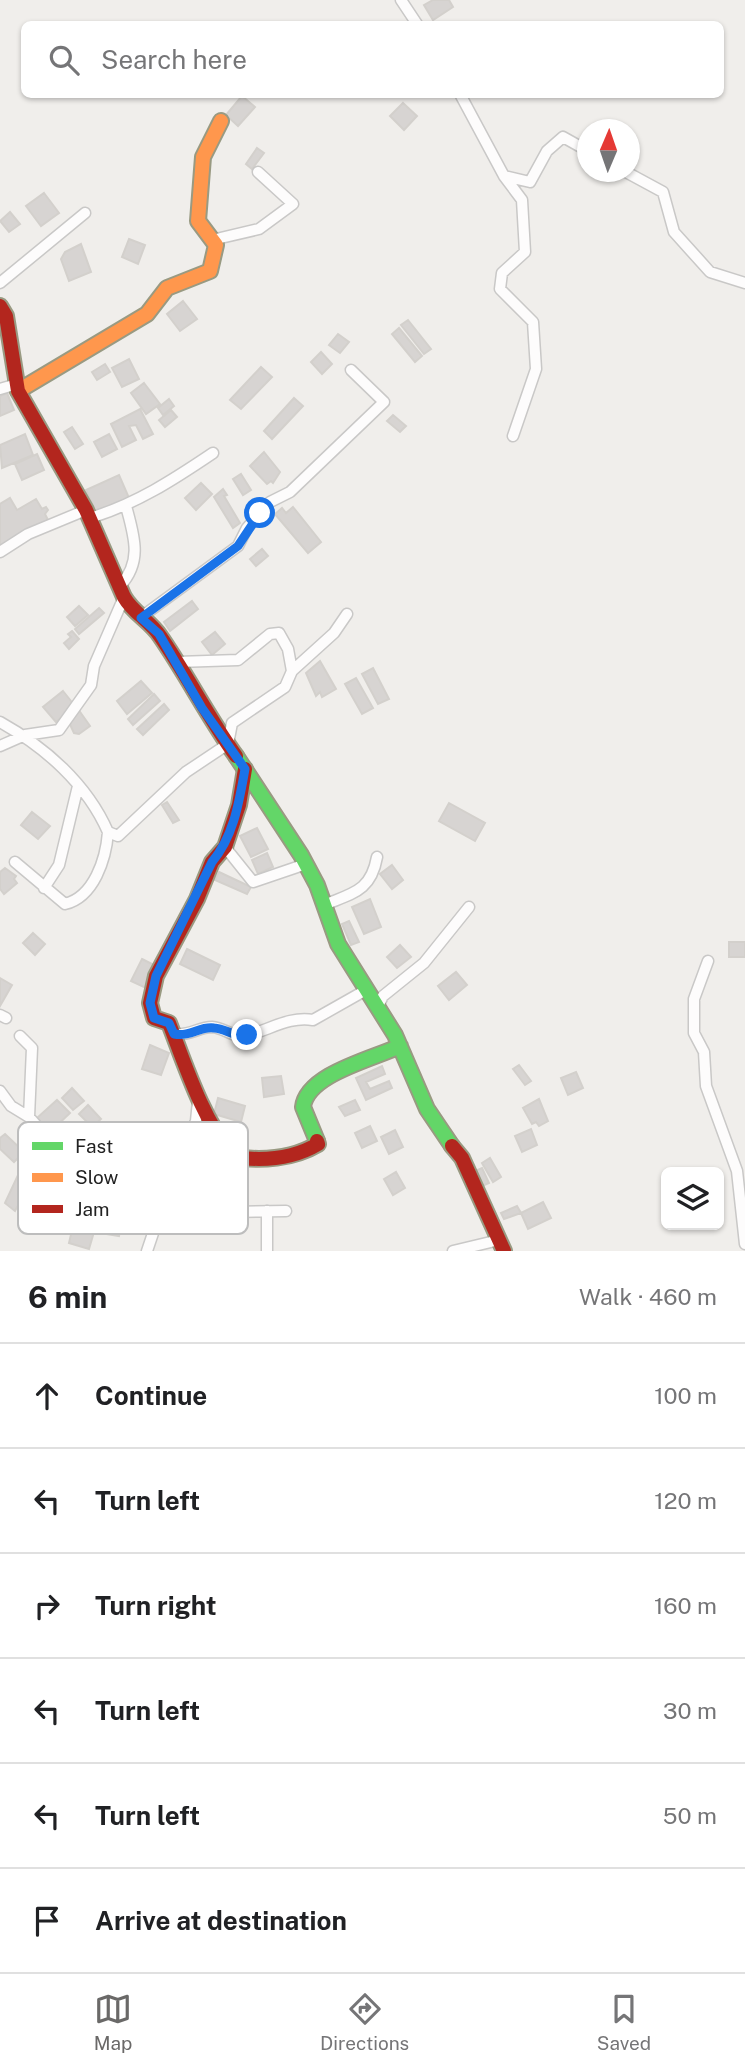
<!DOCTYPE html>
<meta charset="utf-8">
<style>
body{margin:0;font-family:"Public Sans",sans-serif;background:#f2f2f2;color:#202124}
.controls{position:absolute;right:21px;bottom:21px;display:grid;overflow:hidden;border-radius:10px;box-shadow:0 2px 5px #0004}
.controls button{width:63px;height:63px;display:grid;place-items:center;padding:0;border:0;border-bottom:2px solid #e0e0e0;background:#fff;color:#202124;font:35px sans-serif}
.compass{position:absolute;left:577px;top:119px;width:63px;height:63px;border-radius:50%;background:#fff;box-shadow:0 2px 5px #0004;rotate:2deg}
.stop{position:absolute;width:21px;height:21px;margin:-16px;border:5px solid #1a73e8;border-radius:50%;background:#fff}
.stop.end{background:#1a73e8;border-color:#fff;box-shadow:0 2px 7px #0008}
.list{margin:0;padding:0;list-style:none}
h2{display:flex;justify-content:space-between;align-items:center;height:91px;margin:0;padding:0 28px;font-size:30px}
h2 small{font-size:23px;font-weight:400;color:#757577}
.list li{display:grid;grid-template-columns:46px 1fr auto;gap:21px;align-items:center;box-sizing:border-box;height:105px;padding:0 28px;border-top:2px solid #e0e0e0}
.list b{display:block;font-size:26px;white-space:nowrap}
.list em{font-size:23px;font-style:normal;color:#757577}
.icon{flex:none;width:38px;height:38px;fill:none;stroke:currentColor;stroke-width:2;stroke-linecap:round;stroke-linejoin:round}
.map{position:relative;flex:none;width:745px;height:1251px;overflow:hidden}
.search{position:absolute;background:#fff;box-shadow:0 2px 5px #0004;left:21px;right:21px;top:21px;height:77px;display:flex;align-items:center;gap:18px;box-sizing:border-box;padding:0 24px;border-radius:10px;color:#757577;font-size:26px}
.sheet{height:721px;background:#fff}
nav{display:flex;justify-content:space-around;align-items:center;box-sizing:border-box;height:98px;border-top:2px solid #e0e0e0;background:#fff;font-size:19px;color:#757577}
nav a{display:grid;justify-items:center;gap:4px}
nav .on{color:#6a6968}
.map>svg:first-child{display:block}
</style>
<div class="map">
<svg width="745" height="1251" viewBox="0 0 745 1251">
<rect width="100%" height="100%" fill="#f0eeeb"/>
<!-- building -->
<path fill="#d7d4d2" stroke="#d3d0cc" stroke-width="2" d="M 433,0 L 449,0 L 453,7 L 433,20 L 424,5 Z
M 242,96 L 255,107 L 238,126 L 226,115 Z
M 403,103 L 417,116 L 404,130 L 390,116 Z
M 257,148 L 264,153 L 252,169 L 246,164 Z
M 44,193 L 59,213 L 41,226 L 26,206 Z
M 10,212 L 20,224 L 9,232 L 0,221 Z
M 129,239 L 145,245 L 138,264 L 122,257 Z
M 81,244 L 91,272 L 69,281 L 61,259 L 65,252 Z
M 183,301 L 197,319 L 180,331 L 167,314 Z
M 408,320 L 431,349 L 424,354 L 401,325 Z
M 399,328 L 422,356 L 415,362 L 392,334 Z
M 338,334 L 349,342 L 340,353 L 329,345 Z
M 321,352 L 332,364 L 322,374 L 311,362 Z
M 129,359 L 139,379 L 122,387 L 112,368 Z
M 105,364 L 110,372 L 97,380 L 92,372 Z
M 261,367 L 272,377 L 241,409 L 230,400 Z
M 144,383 L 160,404 L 146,414 L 131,393 Z
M 7,393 L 14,410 L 0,416 L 0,396 Z
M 294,398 L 303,406 L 272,439 L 264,431 Z
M 169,399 L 174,406 L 163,415 L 158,408 Z
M 140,409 L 153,434 L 143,439 L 136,425 L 129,426 L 136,440 L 122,447 L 111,424 Z
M 171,410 L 177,417 L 165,427 L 159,420 Z
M 393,415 L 406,426 L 400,432 L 387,421 Z
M 72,427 L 83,444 L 75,449 L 64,432 Z
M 25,434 L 33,455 L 2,468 L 0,445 Z
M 109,434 L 117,449 L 102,457 L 94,442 Z
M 264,452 L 280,472 L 273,483 L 271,481 L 267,484 L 250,466 Z
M 37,454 L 44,470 L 22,480 L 15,464 Z
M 241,474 L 251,490 L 243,495 L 233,479 Z
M 119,475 L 129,498 L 96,513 L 86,490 Z
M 201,483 L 212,494 L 196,510 L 185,498 Z
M 223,489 L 227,495 L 224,496 L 240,523 L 233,528 L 214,497 Z
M 10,498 L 17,510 L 36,499 L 42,509 L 46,507 L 48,510 L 45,514 L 48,520 L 0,547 L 0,504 Z
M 293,507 L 321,542 L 308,553 L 275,514 L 282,508 L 286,513 Z
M 262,549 L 268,556 L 256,566 L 250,559 Z
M 192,601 L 198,609 L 170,631 L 164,622 Z
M 79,606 L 88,615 L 75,626 L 67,617 Z
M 99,608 L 104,613 L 79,634 L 75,629 Z
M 72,631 L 79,639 L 69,649 L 64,643 L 71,637 L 68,634 Z
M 215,632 L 225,644 L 212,655 L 202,642 Z
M 320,661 L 336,689 L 322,697 L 320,692 L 316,696 L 306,673 Z
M 373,668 L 389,699 L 378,704 L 362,674 Z
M 356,678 L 373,708 L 362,714 L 345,684 Z
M 141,681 L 152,693 L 127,714 L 117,701 Z
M 63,691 L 75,706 L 56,722 L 43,707 Z
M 154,694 L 160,701 L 133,725 L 128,719 Z
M 164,704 L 169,710 L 143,735 L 137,729 Z
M 78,709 L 90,726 L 79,734 L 74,733 L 67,718 Z
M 167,802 L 179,820 L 173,823 L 162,805 Z
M 449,803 L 485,823 L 475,841 L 439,821 Z
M 32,812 L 50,826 L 38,839 L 21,825 Z
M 257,828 L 268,849 L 251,857 L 240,836 Z
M 267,853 L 273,867 L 258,874 L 252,860 Z
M 392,865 L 403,880 L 392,889 L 380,874 Z
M 5,868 L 16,876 L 14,879 L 17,883 L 4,894 L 0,889 L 0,872 Z
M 219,872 L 251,887 L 247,894 L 215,880 Z
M 370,899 L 381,927 L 364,934 L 352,907 Z
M 349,921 L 359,942 L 351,945 L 342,924 Z
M 33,933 L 45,944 L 35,955 L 23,943 Z
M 729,942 L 745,942 L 745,957 L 729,957 Z
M 400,945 L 411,957 L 397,968 L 387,957 Z
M 187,949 L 220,965 L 213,980 L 180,964 Z
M 142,959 L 156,966 L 146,988 L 131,981 Z
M 456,972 L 467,985 L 449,1000 L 438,986 Z
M 0,978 L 12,985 L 0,1006 Z
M 150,1045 L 169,1053 L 161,1075 L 142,1069 Z
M 519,1065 L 531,1081 L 525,1085 L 513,1069 Z
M 382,1066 L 385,1074 L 366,1082 L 370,1089 L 389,1081 L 392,1088 L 366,1100 L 356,1078 Z
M 576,1072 L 583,1088 L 568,1095 L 561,1078 Z
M 281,1076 L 284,1094 L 264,1097 L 262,1078 Z
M 72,1088 L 84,1101 L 73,1110 L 62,1098 Z
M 218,1098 L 245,1106 L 241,1122 L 214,1114 Z
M 539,1099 L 548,1121 L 539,1126 L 536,1122 L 532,1124 L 523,1108 Z
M 57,1100 L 70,1113 L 50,1132 L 37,1118 Z
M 355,1100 L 360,1110 L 345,1116 L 339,1107 Z
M 88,1105 L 101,1119 L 92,1127 L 79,1114 Z
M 370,1126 L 377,1141 L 362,1148 L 355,1133 Z
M 531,1129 L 537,1145 L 522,1152 L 515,1136 Z
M 395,1130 L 403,1147 L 389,1154 L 381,1137 Z
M 5,1134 L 24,1152 L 14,1162 L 0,1149 L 0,1138 Z
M 490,1158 L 501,1177 L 493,1182 L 482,1163 Z
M 482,1168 L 489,1183 L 480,1187 L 473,1172 Z
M 396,1172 L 405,1188 L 393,1195 L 384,1179 Z
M 18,1175 L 33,1182 L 21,1209 L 17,1207 L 15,1211 L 5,1203 Z
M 543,1202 L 551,1218 L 528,1229 L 521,1213 Z
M 517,1206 L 521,1213 L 504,1219 L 501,1213 Z
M 98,1215 L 122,1219 L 119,1236 L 94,1232 Z
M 73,1226 L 94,1232 L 89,1249 L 69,1243 Z"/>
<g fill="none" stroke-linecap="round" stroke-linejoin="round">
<defs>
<path id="street" d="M 401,0 L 417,24
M 460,94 L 504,176 L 522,200 L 525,252 L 502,273 L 500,289 L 533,322 L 536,369 L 513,436
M 626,172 L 663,192 L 674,232 L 710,272 L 745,283
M 504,176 L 530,182 L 547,151 L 563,137 L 588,151
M 212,240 L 259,229 L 293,204 L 258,172
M 0,283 L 85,213
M 0,389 L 17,384
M 90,518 C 136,504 173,480 213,453
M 0,552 L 28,534 L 86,510
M 120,586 C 143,561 134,536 126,506
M 140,618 L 238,546 L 247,528 L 270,502 L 290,492 L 384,402 L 351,370
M 177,662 L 238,660 L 270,634 L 279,633 L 288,649 L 292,671
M 0,722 C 45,747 87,784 108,832 L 118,836 L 186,772 L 228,744 L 232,723 L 285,687 L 292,671 L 334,633 L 347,614
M 0,746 L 25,735 L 59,730 L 91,685 L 94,666 L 124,597
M 225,847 L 253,882 L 306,864
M 15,862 L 65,904 C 94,897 106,859 108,832
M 44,888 L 59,865 L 78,786
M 324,905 C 353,893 371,891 377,857
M 708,961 L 694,999 L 694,1033 L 704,1052 L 706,1086 L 737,1171 L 745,1244
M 377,1008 L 383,996 L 424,963 L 469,907
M 0,1015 L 6,1018
M 174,1034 C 191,1036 198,1027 212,1027 C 226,1028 233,1039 249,1035 C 271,1029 290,1016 313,1020 L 366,990
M 20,1036 L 32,1048 L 29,1117
M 0,1091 L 11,1106 L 29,1117 L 96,1192 L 122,1214 L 160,1218
M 267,1211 L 267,1251
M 233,1212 L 286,1211
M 147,1251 L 177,1162 L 196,1121 L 198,1101
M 453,1251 L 499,1240"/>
<path id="fast" d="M 236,756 L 301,855 L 317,885 L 338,944 L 395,1035 L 427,1109 L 452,1146
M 317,1141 L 303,1107 C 307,1074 373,1059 400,1046"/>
<path id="slow" d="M 18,391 L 147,314 L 167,288 L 210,271 L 216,245 L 198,221 L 203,157 L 221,121"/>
<path id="jam" d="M 0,306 L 6,316 L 18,391 L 86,510 L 124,597 C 133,613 150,621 160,636 C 187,675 208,717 236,756
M 245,769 L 239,805 L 225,847 L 212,862 L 197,899 L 156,976 L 150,1003 L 154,1018 L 169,1023 C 187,1070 202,1117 233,1157 C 261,1161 293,1159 318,1144 L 317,1141
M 452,1146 L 462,1158 L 504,1251"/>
</defs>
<!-- street casing -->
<use href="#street" stroke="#c9c8c7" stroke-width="13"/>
<!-- fast casing -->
<use href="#fast" stroke="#999a82" stroke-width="18"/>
<!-- slow casing -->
<use href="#slow" stroke="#999a82" stroke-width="18"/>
<!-- jam casing -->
<use href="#jam" stroke="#999a82" stroke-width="18"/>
<!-- street -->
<use href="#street" stroke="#fdfcfc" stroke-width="10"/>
<!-- fast -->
<use href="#fast" stroke="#63d668" stroke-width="14"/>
<!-- slow -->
<use href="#slow" stroke="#ff974d" stroke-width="14"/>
<!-- jam -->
<use href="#jam" stroke="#b3261e" stroke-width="14"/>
</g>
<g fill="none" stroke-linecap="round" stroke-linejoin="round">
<!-- route -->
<path stroke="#1a73e8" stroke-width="9" d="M 247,1035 C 233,1037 227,1029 214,1028 C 199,1026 192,1037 174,1034 L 169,1023 L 154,1018 L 150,1003 L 156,976 L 212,862 C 234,836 239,802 245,769 L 202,708 L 159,634 L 141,618 L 238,546 L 260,513"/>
</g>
<!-- legend -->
<rect x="18" y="1122" width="230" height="112" rx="10" fill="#fff" stroke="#bdbdbd" stroke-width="2"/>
<rect x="32" y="1142" width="31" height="8" fill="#63d668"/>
<rect x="32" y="1173" width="31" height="9" fill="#ff974d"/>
<rect x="32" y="1205" width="31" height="8" fill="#b3261e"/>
<g font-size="19" fill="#222">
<text x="75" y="1153">Fast</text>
<text x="75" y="1184">Slow</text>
<text x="75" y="1216">Jam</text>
</g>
</svg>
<div class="controls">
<button><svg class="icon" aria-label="layers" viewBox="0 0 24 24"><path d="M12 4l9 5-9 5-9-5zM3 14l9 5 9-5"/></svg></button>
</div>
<svg class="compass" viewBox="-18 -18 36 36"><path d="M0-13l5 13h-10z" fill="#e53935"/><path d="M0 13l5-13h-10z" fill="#757577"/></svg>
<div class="stop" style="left:260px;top:513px"></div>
<div class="stop end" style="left:247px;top:1035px"></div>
<div class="search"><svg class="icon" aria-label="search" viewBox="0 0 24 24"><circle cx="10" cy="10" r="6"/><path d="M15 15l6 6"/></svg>Search here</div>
</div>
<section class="sheet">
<h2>6 min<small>Walk · 460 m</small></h2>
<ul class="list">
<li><svg class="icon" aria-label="ahead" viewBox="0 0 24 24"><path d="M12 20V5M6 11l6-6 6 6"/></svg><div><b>Continue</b></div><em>100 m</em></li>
<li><svg class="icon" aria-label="left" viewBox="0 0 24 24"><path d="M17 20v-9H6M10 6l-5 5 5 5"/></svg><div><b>Turn left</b></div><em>120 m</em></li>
<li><svg class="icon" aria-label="right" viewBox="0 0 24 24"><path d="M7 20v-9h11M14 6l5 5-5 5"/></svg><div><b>Turn right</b></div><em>160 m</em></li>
<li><svg class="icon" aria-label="left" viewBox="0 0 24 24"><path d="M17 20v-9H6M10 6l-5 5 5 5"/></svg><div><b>Turn left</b></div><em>30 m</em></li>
<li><svg class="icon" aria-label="left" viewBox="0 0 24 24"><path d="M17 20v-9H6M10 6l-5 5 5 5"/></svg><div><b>Turn left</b></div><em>50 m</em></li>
<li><svg class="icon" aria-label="arrive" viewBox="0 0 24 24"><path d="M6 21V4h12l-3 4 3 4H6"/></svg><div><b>Arrive at destination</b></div></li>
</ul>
</section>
<nav>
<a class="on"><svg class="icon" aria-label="map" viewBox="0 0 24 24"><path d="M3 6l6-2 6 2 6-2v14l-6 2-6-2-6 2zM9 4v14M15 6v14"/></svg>Map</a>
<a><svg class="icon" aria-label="directions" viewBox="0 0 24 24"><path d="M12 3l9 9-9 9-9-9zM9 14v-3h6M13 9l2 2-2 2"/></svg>Directions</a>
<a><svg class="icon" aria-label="saved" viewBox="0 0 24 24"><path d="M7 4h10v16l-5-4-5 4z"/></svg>Saved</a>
</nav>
